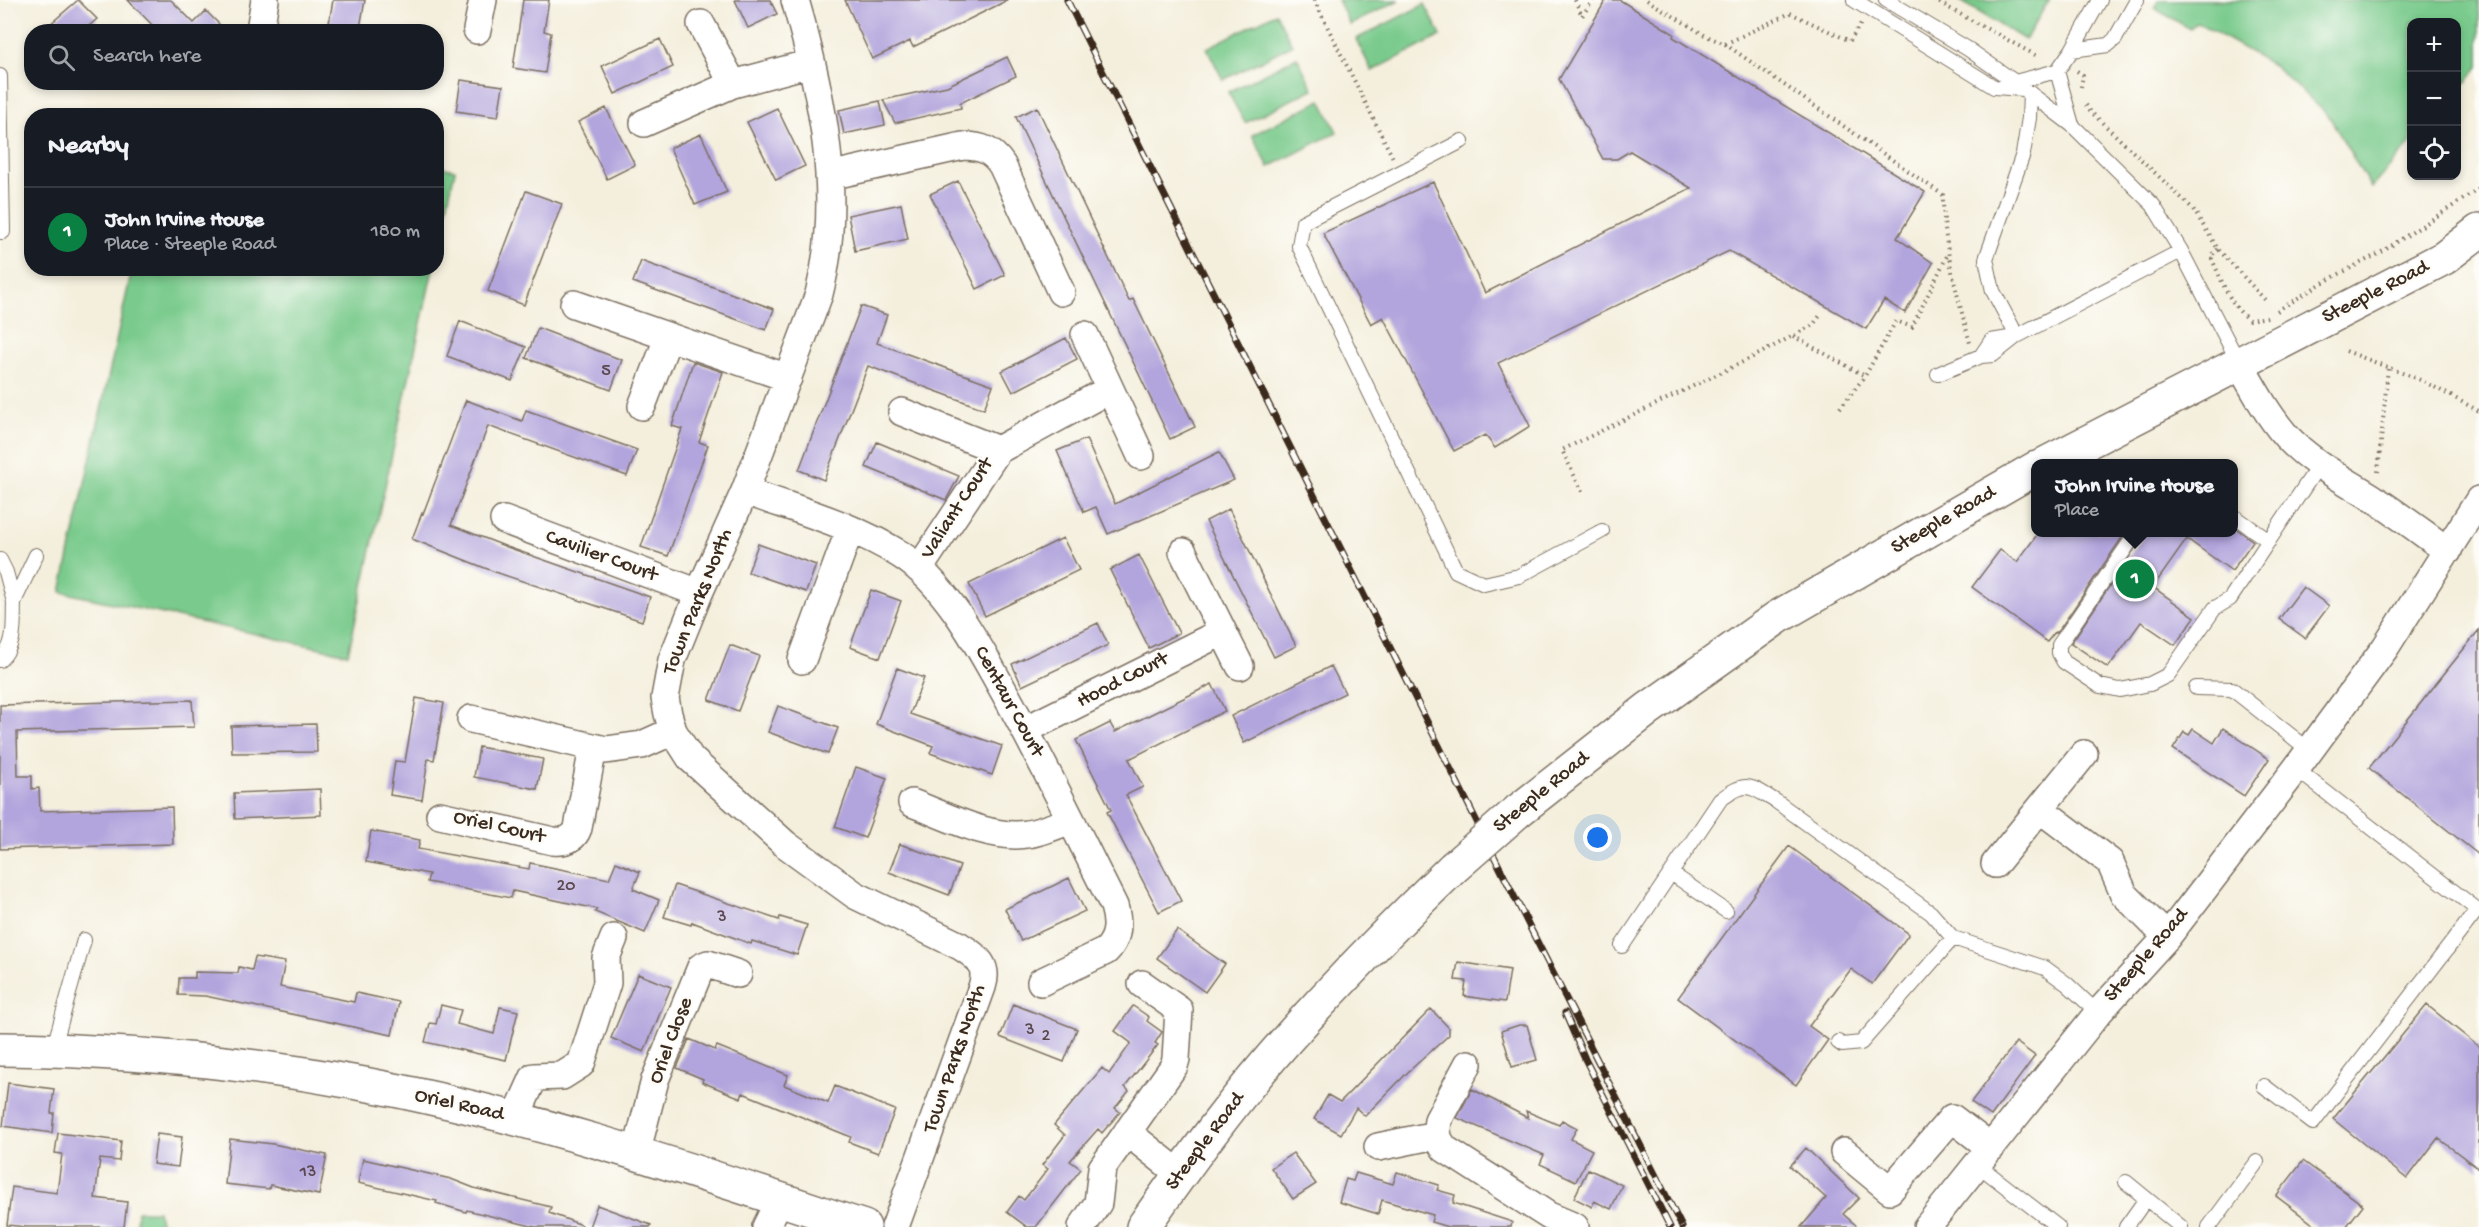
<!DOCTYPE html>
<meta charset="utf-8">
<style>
body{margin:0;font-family:"Gochi Hand",sans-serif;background:#242831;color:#f1f3f6}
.controls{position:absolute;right:18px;top:18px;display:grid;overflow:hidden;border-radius:12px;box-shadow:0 3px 9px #0003}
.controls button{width:54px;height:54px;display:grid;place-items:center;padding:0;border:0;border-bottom:2px solid #363941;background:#171b24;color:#f1f3f6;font:30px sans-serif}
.you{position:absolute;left:1598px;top:838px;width:21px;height:21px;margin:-15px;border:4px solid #fff;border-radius:50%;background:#1a73e8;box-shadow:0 0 0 9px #1a73e833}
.badge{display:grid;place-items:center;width:39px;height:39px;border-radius:50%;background:#0b8043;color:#fff;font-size:20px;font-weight:700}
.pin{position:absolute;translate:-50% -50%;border:3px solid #fff;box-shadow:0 2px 6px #0006}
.popup{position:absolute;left:2031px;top:459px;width:207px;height:78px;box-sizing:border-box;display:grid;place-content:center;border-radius:12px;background:#171b24;filter:drop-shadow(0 2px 4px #0005);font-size:20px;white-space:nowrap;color:#9ea1a6}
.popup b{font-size:22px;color:#f1f3f6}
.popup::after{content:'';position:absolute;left:50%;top:100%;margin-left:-12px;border:12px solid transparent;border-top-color:#171b24}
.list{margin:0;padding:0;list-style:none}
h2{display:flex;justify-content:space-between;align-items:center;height:78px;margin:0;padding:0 24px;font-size:26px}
h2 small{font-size:20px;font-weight:400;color:#9ea1a6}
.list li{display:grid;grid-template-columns:39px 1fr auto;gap:18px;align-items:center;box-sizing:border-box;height:90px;padding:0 24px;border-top:2px solid #363941}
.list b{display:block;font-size:22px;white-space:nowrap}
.list p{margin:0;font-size:20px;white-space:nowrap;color:#9ea1a6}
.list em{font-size:20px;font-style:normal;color:#9ea1a6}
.icon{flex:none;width:33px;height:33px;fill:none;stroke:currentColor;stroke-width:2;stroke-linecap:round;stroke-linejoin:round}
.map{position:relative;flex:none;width:2479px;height:1227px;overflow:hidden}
.search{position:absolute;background:#171b24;box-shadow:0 3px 9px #0003;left:24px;top:24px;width:420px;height:66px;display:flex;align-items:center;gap:15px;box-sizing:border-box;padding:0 21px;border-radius:24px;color:#9ea1a6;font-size:22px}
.panel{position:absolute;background:#171b24;box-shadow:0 3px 9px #0003;left:24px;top:108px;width:420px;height:168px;border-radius:24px}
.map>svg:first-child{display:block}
</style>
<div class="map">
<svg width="2479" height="1227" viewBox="0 0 2479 1227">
<rect width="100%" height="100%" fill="#fdfcf7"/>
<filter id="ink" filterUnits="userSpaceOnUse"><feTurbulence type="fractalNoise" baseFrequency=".0167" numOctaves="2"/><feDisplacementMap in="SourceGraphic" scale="12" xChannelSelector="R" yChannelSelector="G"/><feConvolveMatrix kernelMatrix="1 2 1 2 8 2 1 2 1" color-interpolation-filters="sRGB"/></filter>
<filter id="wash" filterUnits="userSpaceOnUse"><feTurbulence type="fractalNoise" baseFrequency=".008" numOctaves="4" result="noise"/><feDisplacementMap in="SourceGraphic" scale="24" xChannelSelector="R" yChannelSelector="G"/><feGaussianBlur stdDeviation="1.35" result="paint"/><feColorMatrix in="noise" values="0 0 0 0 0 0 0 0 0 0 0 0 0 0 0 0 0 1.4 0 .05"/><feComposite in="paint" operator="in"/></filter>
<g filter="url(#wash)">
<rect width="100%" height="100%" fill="#f4efdd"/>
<!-- green -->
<path fill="#79ca8c" stroke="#5a7a55" stroke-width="1.5" d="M 1338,0 L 1399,0 L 1350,25 Z
M 1959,0 L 2049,0 L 2025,40 Z
M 2159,0 L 2479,0 L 2479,67 L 2457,92 L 2456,22 L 2412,22 L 2411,143 L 2371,188 L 2329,116 L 2273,65 L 2197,22 L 2190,29 L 2154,8 Z
M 1425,4 L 1441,36 L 1372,71 L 1356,39 Z
M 1276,13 L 1292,45 L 1223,80 L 1207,48 Z
M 1297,57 L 1313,89 L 1245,123 L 1228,92 Z
M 1321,100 L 1337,132 L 1269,167 L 1252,135 Z
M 437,166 L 455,170 L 437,253 L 436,166 Z
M 132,269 L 433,269 L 348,654 L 61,592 Z
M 137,1211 L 158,1211 L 161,1227 L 136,1227 Z"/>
<g id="blocks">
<!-- building -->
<path fill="#b2a5dd" d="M 78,0 L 97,19 L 82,32 L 41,32 Z
M 128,0 L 171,0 L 194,23 L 206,11 L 227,32 L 159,32 Z
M 333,0 L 365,0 L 360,28 L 329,23 Z
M 523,0 L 549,0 L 544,31 L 551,33 L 545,73 L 513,68 Z
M 735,0 L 770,0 L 777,14 L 748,28 Z
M 845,0 L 1008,0 L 913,47 L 910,41 L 872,59 Z
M 1606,0 L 1620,0 L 1674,34 L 1673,37 L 1925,192 L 1897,238 L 1933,263 L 1905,313 L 1884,300 L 1866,329 L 1729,251 L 1498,363 L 1530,426 L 1495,448 L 1485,435 L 1454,451 L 1383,317 L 1371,324 L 1323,233 L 1433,182 L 1485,293 L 1691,188 L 1630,151 L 1617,159 L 1603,159 L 1559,79 Z
M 660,39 L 673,67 L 615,94 L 602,66 Z
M 1007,57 L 1016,76 L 960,103 L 961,108 L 895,123 L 883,100 L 947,86 Z
M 461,80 L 503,86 L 498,117 L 456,111 Z
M 880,101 L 885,125 L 844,134 L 839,110 Z
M 1037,107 L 1129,301 L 1133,299 L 1195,427 L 1170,439 L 1016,117 Z
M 606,108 L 635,165 L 607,179 L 578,122 Z
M 777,108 L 805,166 L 776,180 L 747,122 Z
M 701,134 L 727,192 L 695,205 L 670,148 Z
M 958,181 L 1005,275 L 977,289 L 930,194 Z
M 526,191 L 562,204 L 524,305 L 488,291 Z
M 901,204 L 908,239 L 855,251 L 848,215 Z
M 641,261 L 774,309 L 766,330 L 633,282 Z
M 861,306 L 887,315 L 877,343 L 993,385 L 984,409 L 868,366 L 824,480 L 799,470 Z
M 460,321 L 526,347 L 512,381 L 447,356 Z
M 538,328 L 622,360 L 611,390 L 526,358 Z
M 1066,338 L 1077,359 L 1013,392 L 1002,371 Z
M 693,362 L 723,372 L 699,442 L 708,445 L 668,556 L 641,547 L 682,429 L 672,426 Z
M 466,400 L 522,421 L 526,410 L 637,450 L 627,476 L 488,426 L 451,525 L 507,547 L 650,597 L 642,621 L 495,572 L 412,539 L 422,513 L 423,514 Z
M 1086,439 L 1115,504 L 1219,452 L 1234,480 L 1108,534 L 1096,507 L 1084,512 L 1057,451 Z
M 877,442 L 959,476 L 946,500 L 866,467 Z
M 1229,509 L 1296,646 L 1274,657 L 1206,521 Z
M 2234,527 L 2253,541 L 2232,571 L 2187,539 L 2153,587 L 2195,617 L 2175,645 L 2141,622 L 2108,668 L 2071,643 L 2146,532 L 2234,532 Z
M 2039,532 L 2126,532 L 2057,633 L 2055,632 L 2047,642 L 1972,587 L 2000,550 L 2017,562 Z
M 1063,538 L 1079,570 L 985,616 L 969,584 Z
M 758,544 L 816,565 L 806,592 L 748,572 Z
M 1139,555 L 1179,633 L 1149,648 L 1110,570 Z
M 2303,587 L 2329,606 L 2305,638 L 2279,619 Z
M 871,590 L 901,601 L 880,658 L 850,647 Z
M 1098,623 L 1108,645 L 1022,686 L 1012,664 Z
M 2479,630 L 2479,855 L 2369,768 Z
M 730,645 L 759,656 L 738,711 L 709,700 Z
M 1331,666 L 1345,693 L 1244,743 L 1231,716 Z
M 897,668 L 924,678 L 910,714 L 1002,746 L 992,775 L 930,753 L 933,746 L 876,724 Z
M 1212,684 L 1225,711 L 1129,759 L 1143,787 L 1126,795 L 1181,901 L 1159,912 L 1107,812 L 1111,810 L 1076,740 L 1110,723 L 1115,732 Z
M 416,698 L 444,703 L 434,760 L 428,759 L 422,800 L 390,795 L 395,761 L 405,762 Z
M 192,700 L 194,727 L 17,732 L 18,776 L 32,776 L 32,789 L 39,788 L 40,811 L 172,807 L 173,844 L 0,849 L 0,705 Z
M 778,706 L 838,728 L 828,754 L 768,732 Z
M 316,724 L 317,752 L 232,753 L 231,726 Z
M 2223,728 L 2269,759 L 2244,796 L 2173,749 L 2184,732 L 2189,735 L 2193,729 L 2214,743 Z
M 479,747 L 543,759 L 537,789 L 474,777 Z
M 856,767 L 887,778 L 865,838 L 835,827 Z
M 320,789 L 321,815 L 235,819 L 234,793 Z
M 371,831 L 420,840 L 418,849 L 529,869 L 530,863 L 609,879 L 616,862 L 640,872 L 633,889 L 659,900 L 645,933 L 595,912 L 597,909 L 513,891 L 511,898 L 427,882 L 429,874 L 366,862 Z
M 900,844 L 960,866 L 949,895 L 889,872 Z
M 1789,846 L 1909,934 L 1872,984 L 1851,969 L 1809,1026 L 1828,1040 L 1796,1085 L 1678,998 Z
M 1069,878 L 1085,911 L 1021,941 L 1005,909 Z
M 675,885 L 779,920 L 780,917 L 807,925 L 797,955 L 752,941 L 751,944 L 692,922 L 691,925 L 664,917 Z
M 1177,930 L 1225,964 L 1205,992 L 1157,958 Z
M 255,957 L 285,962 L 280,987 L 354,1002 L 356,993 L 399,1002 L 392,1035 L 205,996 L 178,995 L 179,978 L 195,978 L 195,972 L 238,973 L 239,967 L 252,970 Z
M 1458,962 L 1510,970 L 1505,1002 L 1464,996 L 1466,981 L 1455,980 Z
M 638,974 L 671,987 L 644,1052 L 611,1038 Z
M 1013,1004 L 1077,1029 L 1064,1062 L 1000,1037 Z
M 441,1005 L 461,1010 L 457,1024 L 494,1034 L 500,1007 L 518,1011 L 506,1060 L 425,1042 L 430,1023 L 436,1024 Z
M 2427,1005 L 2479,1047 L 2479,1169 L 2438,1138 L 2407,1179 L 2333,1119 Z
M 1133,1006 L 1149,1017 L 1147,1021 L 1162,1032 L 1155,1043 L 1158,1045 L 1125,1087 L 1129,1091 L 1115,1108 L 1120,1112 L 1102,1133 L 1098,1129 L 1070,1161 L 1081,1169 L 1036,1227 L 1027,1227 L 1007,1212 L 1019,1196 L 1024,1200 L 1048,1169 L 1042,1165 L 1065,1135 L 1054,1125 L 1102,1068 L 1109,1074 L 1131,1043 L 1115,1031 Z
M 1431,1009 L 1449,1028 L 1449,1035 L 1409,1071 L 1365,1116 L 1356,1108 L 1341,1134 L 1314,1119 L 1328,1095 L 1340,1102 Z
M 1519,1025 L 1527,1025 L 1537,1060 L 1512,1067 L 1501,1031 Z
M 689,1039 L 715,1050 L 717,1046 L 788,1075 L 784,1085 L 828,1103 L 835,1086 L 895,1110 L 878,1153 L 849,1142 L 851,1137 L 743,1093 L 741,1098 L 702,1082 L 703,1079 L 677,1068 Z
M 2016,1042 L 2035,1056 L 1991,1116 L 1971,1102 Z
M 8,1083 L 54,1089 L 51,1113 L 54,1113 L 52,1133 L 3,1126 Z
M 1472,1089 L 1528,1118 L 1526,1111 L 1559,1125 L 1562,1120 L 1577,1128 L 1571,1139 L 1592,1150 L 1576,1181 L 1540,1164 L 1544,1155 L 1457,1118 Z
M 58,1133 L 121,1141 L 119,1161 L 100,1159 L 95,1198 L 127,1202 L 124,1227 L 26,1227 L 7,1225 L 12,1187 L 57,1193 L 62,1154 L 55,1153 Z
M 157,1134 L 182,1137 L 178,1167 L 153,1164 Z
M 230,1139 L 273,1144 L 327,1155 L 319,1195 L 270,1185 L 269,1189 L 225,1184 Z
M 1806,1148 L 1859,1198 L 1843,1214 L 1858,1227 L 1801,1227 L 1826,1198 L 1790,1166 Z
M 1293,1153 L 1316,1184 L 1293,1199 L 1271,1168 Z
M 363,1159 L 451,1179 L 474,1188 L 551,1207 L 549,1213 L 582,1225 L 582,1227 L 535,1227 L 467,1210 L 466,1212 L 436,1203 L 437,1201 L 358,1183 Z
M 2303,1161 L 2363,1205 L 2346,1227 L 2317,1227 L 2276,1196 Z
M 1588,1169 L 1622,1185 L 1611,1209 L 1594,1201 L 1592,1207 L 1574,1198 Z
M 1397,1172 L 1439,1185 L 1437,1190 L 1455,1195 L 1453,1203 L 1512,1222 L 1511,1227 L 1448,1227 L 1431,1222 L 1433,1215 L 1382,1200 L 1378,1214 L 1339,1202 L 1346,1179 L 1353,1181 L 1356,1173 L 1393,1184 Z
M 597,1205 L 651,1225 L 650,1227 L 589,1227 Z"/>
</g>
</g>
<g filter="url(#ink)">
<use href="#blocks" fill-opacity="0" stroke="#7c6f61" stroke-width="1.5"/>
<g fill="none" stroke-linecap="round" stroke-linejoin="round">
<defs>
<path id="lane" d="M 1854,0 L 1994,87 L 2024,89
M 1886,0 L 1968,49 L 2015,82 L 2072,125 L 2153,205 L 2181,251 L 2239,363
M 2072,50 L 2108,45 L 2115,39 L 2137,0
M 2057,71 L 2072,125
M 0,76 L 3,232 L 0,232
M 2015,82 L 2057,71 L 2072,50 L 2100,0
M 1462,141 L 1303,222 L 1299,246 L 1456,571 L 1484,584 L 1519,576 L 1602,531
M 2017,336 L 1993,291 L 1986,259 L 2023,154 L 2029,118 L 2030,93
M 1981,356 L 1991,341 L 2015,337
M 1938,374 L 1981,356 L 1993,355 L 2017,336 L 2181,251
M 2234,516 L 2269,541
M 2137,532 L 2059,645 L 2059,653 L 2064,662 L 2100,686 L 2120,690 L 2150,684 L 2168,675 L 2215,608 L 2230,599 L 2319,465
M 0,560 L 6,572 L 14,602 L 36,555
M 0,660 C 17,644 13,623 14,602
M 2196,688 L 2232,689 L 2309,750
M 2296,769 L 2479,911
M 1671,873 L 1726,911
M 1622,946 L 1720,800 C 1747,780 1749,785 1777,802 L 1931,913 L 1953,938 L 2045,968 L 2067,984 L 2098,1013
M 1838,1042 L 1842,1045 L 1861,1043 L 1953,938
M 53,1050 L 84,940
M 2264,1086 L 2313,1123 L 2477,910
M 1978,1165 L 2058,1227
M 2126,1182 L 2181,1227
M 2126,1227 L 2146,1199
M 2209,1227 L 2257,1162"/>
<path id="street" d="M 795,0 C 822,93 844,198 819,294 L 745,491 L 699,593 L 672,660 L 665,698 L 668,714 L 673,731 L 691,759 L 785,844 L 855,895 L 960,946 C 978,957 989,966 982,987 L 895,1227
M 261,24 L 265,0
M 701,24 L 733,84
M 477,30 L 483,0
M 644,123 L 733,84 L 811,63
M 829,176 L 963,146 C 981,146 992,150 1002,165 L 1061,292
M 574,304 L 788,378
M 1085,335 L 1141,456
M 2239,363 C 2253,388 2267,414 2286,436 C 2312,464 2345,480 2376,500 C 2400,516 2424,534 2448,551
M 642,406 L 668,338
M 902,412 L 998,450
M 745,491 C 797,510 854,525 901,555 C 945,583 977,643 1002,688 C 1042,759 1077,833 1114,906 C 1119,923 1119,938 1106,951 L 1041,982
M 504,520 L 699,593
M 1183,552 L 1240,666
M 919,569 L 998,450 L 1110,389
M 802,660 L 850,529
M 471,719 L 606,750 L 642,745 L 673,731
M 1025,730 L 1222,632
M 912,803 C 946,816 991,840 1027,834 C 1042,832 1057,825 1071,820
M 2040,809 L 2110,862 L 2124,894 L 2167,937
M 440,815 L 553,841 C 565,842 574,839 578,828 L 593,748
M 1995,864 L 2084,754
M 1468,1064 L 1438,1120 C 1436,1133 1437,1139 1445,1149 L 1549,1216 L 1575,1227
M 515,1119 L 534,1077 L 562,1076 L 581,1064 L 607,983 L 606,958 L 614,938
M 1127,1132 L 1180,1174
M 1378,1147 L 1436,1135
M 1844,1152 L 1890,1190 L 1952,1118 L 1991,1148
M 636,1154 L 655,1080 L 701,967 L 708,964 L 738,974
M 766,1227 L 780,1199
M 1082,1227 L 1098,1203 L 1102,1168 L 1174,1066 L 1176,1059 L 1179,1010 L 1142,984
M 1927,1227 L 2098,1013 L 2167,937 L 2296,769 L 2385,648 L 2479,500"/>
<path id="secondary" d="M 2045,464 L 2444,258 L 2479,231
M 1518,811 L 1648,709 L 1778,617 L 2036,468
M 0,1049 C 121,1050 245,1062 364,1084 C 534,1116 700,1173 864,1227
M 1143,1227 C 1189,1161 1237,1095 1291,1035 C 1343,977 1397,922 1453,868"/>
</defs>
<!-- lane casing -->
<use href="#lane" stroke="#7c6f61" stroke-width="16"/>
<!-- street casing -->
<use href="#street" stroke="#7c6f61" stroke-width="30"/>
<!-- secondary casing -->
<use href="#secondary" stroke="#7c6f61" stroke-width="36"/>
<!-- path -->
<path stroke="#7c6f61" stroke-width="4" stroke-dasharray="1.5 4.5" stroke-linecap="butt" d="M 1314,0 L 1393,158
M 1575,0 L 1582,16 L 1593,0
M 1647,0 L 1706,36 L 1725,44 L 1790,13 L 1850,41 L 1861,23
M 1934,0 L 2039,57
M 1725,44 L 1943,195 C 1943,246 1957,294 1970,343
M 2077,71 L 2083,75 L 2081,87
M 2086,105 L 2091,112 L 2193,209 L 2218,249 L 2267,302
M 2218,249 L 2211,257 C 2221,278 2229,305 2249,320 L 2268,317
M 2277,311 L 2322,283 L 2380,253 L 2479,189
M 1793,336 L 1865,376
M 2346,351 L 2423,381 L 2479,411
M 1840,408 L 1865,376 L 1896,321 L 1912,327 L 1948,254
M 2378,472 L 2388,368
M 1582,492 L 1562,450 L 1759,354 L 1813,325 L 1822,313"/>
<!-- lane -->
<use href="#lane" stroke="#fff" stroke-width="14"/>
<!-- street -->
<use href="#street" stroke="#fff" stroke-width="27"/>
<!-- secondary -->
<use href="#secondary" stroke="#fff" stroke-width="33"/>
<defs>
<path id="rail" d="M 1067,0 L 1516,900 L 1682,1227
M 1565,1013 L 1585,1059 L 1670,1227"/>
</defs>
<!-- rail casing -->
<use href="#rail" stroke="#3b2a1e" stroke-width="7"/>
<!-- rail -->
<use href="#rail" stroke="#fdfcf7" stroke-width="4.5" stroke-dasharray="14" stroke-linecap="butt"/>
<defs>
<path id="secondary-bridge" d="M 1453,868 L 1518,811"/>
</defs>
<!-- secondary-bridge casing -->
<use href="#secondary-bridge" stroke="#7c6f61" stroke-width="36" stroke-linecap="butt"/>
<!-- secondary-bridge -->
<use href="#secondary-bridge" stroke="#fff" stroke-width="33"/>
</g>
</g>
<g text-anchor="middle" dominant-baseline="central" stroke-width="5" stroke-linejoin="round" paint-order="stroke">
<!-- number labels -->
<g font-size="18" fill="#59494e">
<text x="606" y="371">5</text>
<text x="566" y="886">20</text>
<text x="722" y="917">3</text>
<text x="1030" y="1030">3</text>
<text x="1046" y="1036">2</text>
<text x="308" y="1172">13</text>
</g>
<!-- street labels -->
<g font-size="21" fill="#3b2a1e" stroke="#fdfcf7">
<text transform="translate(2376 293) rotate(-27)">Steeple Road</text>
<text transform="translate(958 509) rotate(-57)">Valiant Court</text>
<text transform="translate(1944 521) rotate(-30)">Steeple Road</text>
<text transform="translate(601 557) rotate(20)">Cavilier Court</text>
<text transform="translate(699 602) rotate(-68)">Town Parks North</text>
<text transform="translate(1123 681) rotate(-27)">Hood Court</text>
<text transform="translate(1008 702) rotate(61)">Centaur Court</text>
<text transform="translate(1542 793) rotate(-39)">Steeple Road</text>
<text transform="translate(499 828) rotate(13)">Oriel Court</text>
<text transform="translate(2147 956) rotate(-49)">Steeple Road</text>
<text transform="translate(672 1041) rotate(-69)">Oriel Close</text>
<text transform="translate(956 1059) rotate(-71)">Town Parks North</text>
<text transform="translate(459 1106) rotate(13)">Oriel Road</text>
<text transform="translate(1206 1142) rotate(-53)">Steeple Road</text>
</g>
</g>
</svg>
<div class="controls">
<button>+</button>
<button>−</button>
<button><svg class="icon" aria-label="locate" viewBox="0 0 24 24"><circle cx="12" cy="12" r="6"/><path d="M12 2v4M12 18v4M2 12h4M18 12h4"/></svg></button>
</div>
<div class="you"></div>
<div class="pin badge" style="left:2135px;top:579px">1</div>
<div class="popup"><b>John Irvine House</b>Place</div>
<div class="search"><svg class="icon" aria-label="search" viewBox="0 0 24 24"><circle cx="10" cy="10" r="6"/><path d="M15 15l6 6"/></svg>Search here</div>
<section class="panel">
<h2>Nearby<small></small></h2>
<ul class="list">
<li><span class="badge">1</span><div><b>John Irvine House</b><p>Place · Steeple Road</p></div><em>180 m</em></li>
</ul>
</section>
</div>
